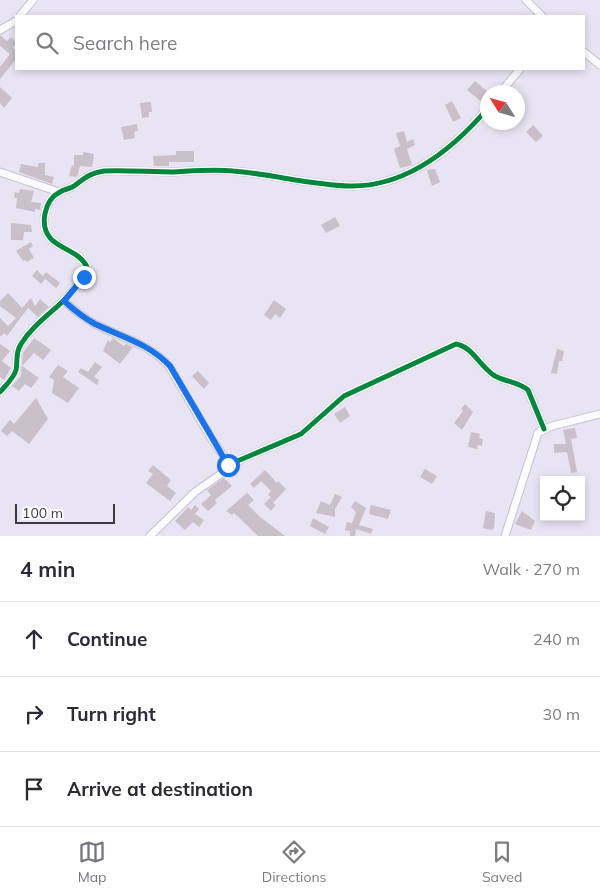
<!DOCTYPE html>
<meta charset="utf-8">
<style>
body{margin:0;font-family:Mulish,sans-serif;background:#f7f7f7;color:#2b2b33}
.controls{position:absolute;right:15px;bottom:15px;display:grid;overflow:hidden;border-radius:0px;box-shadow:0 2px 8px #0003}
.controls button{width:45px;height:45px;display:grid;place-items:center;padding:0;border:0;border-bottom:1px solid #e1e1e2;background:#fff;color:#2b2b33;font:25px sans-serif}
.compass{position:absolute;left:480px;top:85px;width:45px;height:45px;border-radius:50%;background:#fff;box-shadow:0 2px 8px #0003;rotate:307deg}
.scale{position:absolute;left:15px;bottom:12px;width:100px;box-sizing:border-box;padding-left:5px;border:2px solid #3b3844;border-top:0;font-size:14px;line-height:18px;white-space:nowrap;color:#3b3844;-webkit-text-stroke:4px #fff;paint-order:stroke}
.stop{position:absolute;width:15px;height:15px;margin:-11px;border:4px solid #1a73e8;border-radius:50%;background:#fff}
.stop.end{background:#1a73e8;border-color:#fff;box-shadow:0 1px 5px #0008}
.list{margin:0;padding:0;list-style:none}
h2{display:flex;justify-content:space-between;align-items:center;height:65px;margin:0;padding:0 20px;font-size:21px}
h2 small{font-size:16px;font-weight:400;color:#7c7c81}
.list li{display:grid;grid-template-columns:32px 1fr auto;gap:15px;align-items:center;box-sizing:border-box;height:75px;padding:0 20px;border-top:1px solid #e1e1e2}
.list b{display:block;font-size:19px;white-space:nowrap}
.list em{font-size:16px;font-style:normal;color:#7c7c81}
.icon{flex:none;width:28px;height:28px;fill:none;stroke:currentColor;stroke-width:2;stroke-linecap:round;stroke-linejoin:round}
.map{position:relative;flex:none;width:600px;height:536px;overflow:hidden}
.search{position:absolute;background:#fff;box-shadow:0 2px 8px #0003;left:15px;right:15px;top:15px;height:55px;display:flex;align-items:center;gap:12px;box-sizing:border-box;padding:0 18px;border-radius:0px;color:#7c7c81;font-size:19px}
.sheet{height:290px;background:#fff}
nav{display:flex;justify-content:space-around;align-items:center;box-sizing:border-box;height:70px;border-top:1px solid #e1e1e2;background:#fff;font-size:14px;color:#7c7c81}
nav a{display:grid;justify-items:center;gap:2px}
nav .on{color:#787482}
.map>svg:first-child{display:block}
</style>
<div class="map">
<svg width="600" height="536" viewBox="0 0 600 536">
<rect width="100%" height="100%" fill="#e8e4f4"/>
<!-- building -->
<path fill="#c9c0ca" d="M 0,35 L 7,41 L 11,37 L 16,42 L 13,48 L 16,51 L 16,59 L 0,79 L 0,67 L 10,54 L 0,46 Z
M 475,81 L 488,92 L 488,100 L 484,104 L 467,90 Z
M 0,87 L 12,98 L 4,108 L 0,103 Z
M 452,101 L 461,118 L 453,122 L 445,105 Z
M 151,102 L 152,112 L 149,112 L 149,117 L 142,118 L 140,103 Z
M 137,124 L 138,131 L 134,132 L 135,138 L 124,140 L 121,127 Z
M 533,125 L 543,136 L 536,142 L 526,132 Z
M 404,131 L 407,142 L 413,139 L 415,145 L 407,149 L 412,165 L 400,168 L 394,149 L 400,146 L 396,133 Z
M 176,151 L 194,151 L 194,162 L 169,162 L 169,166 L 154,166 L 153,156 L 176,155 Z
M 83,152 L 94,154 L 92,167 L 80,166 L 77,177 L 69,176 L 72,165 L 74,166 L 74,155 L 83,155 Z
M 38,163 L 45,163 L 45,175 L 54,177 L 52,184 L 19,172 L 21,164 L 38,167 Z
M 435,169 L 440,182 L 432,186 L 427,170 Z
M 20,189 L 34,191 L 31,202 L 41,203 L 40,210 L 35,209 L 35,212 L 16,208 L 17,198 L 14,198 L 15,192 L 19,193 Z
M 335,217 L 340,226 L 326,233 L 321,225 Z
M 11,223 L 31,225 L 32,232 L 24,232 L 23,240 L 11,240 Z
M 31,242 L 33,246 L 29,249 L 34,258 L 27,262 L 25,260 L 23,261 L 16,251 Z
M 37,270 L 43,276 L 46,272 L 60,283 L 56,288 L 45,279 L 41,284 L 32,276 Z
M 8,293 L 22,308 L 31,298 L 35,306 L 40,299 L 49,307 L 38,317 L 28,308 L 7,336 L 4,333 L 0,337 L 0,318 L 8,326 L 16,318 L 0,306 L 0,301 Z
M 274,300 L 286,309 L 280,318 L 275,314 L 271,320 L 264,315 Z
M 34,338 L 51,350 L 43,360 L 34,353 L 22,366 L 39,378 L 31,388 L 25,384 L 19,391 L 12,386 L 21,376 L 23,353 Z
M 113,338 L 124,346 L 126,344 L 133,347 L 120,364 L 103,351 L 108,340 L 110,342 Z
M 0,344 L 10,351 L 2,361 L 11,368 L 4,380 L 0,377 Z
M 557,349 L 564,351 L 562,361 L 559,361 L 557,374 L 551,373 Z
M 95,362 L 102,367 L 94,377 L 99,380 L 97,385 L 78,372 L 81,368 L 88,372 Z
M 58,365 L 68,371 L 63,377 L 79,388 L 68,403 L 52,393 L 54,380 L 49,377 Z
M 198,371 L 209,383 L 204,389 L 192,376 Z
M 36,398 L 48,419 L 29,444 L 12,431 L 7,436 L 1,431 L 10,420 L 14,424 Z
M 465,404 L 473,412 L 462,430 L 454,423 L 463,411 L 461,409 Z
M 345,407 L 350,416 L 340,423 L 334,414 Z
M 575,428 L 577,438 L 571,439 L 577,472 L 571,473 L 567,452 L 554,453 L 554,444 L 566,444 L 563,430 Z
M 471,432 L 480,434 L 479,438 L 483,439 L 482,446 L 478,445 L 477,449 L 468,447 Z
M 153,465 L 171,480 L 167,486 L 176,493 L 170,501 L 146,483 L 153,474 L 148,471 Z
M 425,469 L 437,476 L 432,484 L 420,477 Z
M 265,470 L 277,483 L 278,481 L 286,489 L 273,503 L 276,505 L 271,511 L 264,504 L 271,497 L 268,495 L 271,491 L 261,481 L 254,488 L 250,484 Z
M 224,478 L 232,486 L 215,500 L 217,503 L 208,511 L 201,504 L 211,495 L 207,490 Z
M 247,493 L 254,500 L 248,505 L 260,517 L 285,536 L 258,536 L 234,513 L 232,515 L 226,511 Z
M 335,494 L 342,497 L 335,509 L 335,517 L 316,513 L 321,501 L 330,505 Z
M 355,501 L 366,508 L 359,525 L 373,529 L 371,534 L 356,529 L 355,536 L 350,536 L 350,531 L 345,530 L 347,522 L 352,523 L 356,512 L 351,507 Z
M 195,505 L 199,509 L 195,514 L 204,520 L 199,527 L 193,522 L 185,530 L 175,521 L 188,507 L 191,510 Z
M 371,505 L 391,510 L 388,519 L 369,514 Z
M 486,511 L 495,513 L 494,528 L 492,530 L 483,528 Z
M 522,511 L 535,521 L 531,530 L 515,524 Z
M 313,518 L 329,527 L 325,534 L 310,526 Z"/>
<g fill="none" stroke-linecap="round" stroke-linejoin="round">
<defs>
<path id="minor" d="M 526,0 L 542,16
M 20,16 L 33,0
M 0,30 L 16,21
M 584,52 L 600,65
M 501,92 L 520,69
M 0,172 L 59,192
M 64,301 C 74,310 84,318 95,324 C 122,338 148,343 169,366 L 211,438 L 227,461 L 225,471 L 195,492 L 150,536
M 0,392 C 5,386 14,378 16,370 C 18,360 15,353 21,344 C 39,315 75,301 87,267 C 80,252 62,250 51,239 C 39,226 44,200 60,192 C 64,189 70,189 74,186 C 85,178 90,173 104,171 C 127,170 150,172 173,172 C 193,171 213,169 233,171 C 272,174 311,185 350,186 C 407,187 453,149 488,108
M 228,465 L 301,434 L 344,396 L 456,344 C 473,347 480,367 495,376 C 506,382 519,382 528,390 L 544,429
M 505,536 L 538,433 L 552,426 L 600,414"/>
</defs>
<!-- minor casing -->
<use href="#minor" stroke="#c5c2cf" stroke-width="9"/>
<!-- minor -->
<use href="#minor" stroke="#fcfbfd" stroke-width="7"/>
<defs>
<path id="cycleway" d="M 0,392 C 5,386 14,378 16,370 C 18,360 15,353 21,344 C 39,315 75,301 87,267 C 80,252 62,250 51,239 C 39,226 44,200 60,192 C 64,189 70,189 74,186 C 85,178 90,173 104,171 C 127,170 150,172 173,172 C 193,171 213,169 233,171 C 272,174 311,185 350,186 C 407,187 453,149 488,108
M 228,465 L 301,434 L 344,396 L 456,344 C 473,347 480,367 495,376 C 506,382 519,382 528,390 L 544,429"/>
</defs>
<!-- cycleway casing -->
<use href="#cycleway" stroke="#fff" stroke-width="8"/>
<!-- cycleway -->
<use href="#cycleway" stroke="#00873e" stroke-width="5"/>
</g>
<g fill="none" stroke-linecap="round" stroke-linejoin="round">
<!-- route -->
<path stroke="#1a73e8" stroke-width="6" d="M 84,277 L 64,301 C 74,310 84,318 95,324 C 122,337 148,343 170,366 L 228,465"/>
</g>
</svg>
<div class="controls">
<button><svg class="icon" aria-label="locate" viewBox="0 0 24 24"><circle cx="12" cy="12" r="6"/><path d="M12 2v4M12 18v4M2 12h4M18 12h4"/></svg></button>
</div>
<svg class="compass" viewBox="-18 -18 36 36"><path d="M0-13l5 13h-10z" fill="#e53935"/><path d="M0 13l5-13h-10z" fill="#7c7c81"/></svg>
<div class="scale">100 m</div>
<div class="stop" style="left:228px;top:465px"></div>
<div class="stop end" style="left:84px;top:277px"></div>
<div class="search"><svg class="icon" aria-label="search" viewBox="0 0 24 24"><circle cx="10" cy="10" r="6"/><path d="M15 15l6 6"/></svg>Search here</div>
</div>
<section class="sheet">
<h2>4 min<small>Walk · 270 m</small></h2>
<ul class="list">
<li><svg class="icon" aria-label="ahead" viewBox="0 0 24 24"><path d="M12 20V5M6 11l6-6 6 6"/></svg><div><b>Continue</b></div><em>240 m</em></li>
<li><svg class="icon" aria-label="right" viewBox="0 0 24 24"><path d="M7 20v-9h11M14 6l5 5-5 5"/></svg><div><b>Turn right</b></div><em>30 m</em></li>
<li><svg class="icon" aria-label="arrive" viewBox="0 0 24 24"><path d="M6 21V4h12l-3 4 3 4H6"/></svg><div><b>Arrive at destination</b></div></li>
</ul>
</section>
<nav>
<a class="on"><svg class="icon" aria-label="map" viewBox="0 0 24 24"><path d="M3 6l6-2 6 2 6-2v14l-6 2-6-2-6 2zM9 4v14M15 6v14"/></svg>Map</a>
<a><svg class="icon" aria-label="directions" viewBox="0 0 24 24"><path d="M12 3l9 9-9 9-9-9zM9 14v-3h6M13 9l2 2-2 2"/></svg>Directions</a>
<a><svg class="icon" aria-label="saved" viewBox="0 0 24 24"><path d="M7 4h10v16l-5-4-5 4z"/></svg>Saved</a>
</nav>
